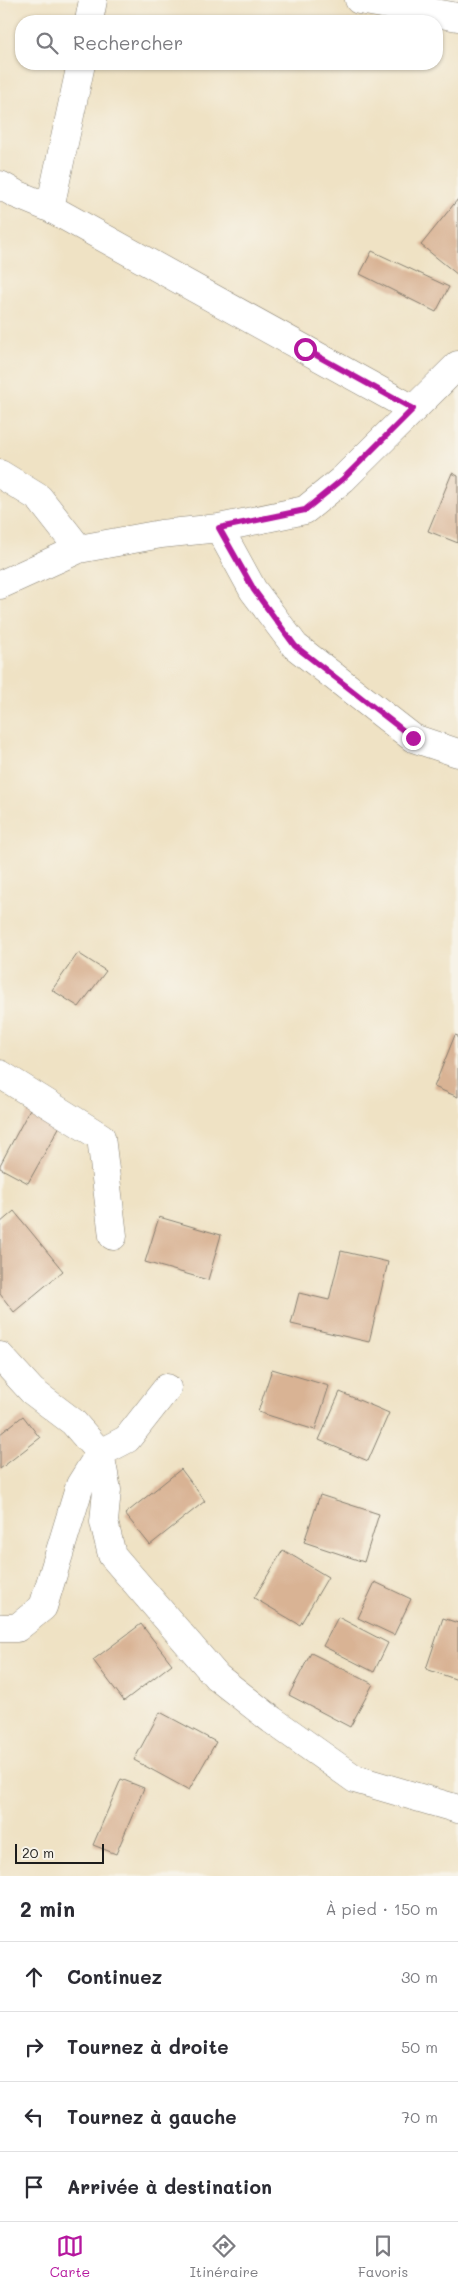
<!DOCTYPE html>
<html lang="fr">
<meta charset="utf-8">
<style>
body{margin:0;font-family:Mali,sans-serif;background:#f2f2f3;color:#2b2b33}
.scale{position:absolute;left:15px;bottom:12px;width:89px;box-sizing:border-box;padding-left:5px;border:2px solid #1c1c1c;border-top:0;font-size:14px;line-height:18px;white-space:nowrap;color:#1c1c1c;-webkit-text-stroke:4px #f7f3e8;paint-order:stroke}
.stop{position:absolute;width:15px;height:15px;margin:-11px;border:4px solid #b5179e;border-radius:50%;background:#fff}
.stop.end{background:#b5179e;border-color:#fff;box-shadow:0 1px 5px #0008}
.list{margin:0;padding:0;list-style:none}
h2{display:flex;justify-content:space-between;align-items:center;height:65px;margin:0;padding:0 20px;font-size:21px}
h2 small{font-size:16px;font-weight:400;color:#7c7c81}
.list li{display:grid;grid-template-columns:32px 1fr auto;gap:15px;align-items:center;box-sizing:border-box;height:70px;padding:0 20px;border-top:1px solid #e1e1e2}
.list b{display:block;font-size:19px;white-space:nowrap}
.list em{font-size:16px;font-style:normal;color:#7c7c81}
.icon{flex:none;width:28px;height:28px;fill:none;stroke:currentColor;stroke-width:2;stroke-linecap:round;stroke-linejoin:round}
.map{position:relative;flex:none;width:458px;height:1876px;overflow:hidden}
.search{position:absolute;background:#fff;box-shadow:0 1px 4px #0004;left:15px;right:15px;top:15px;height:55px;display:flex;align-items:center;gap:12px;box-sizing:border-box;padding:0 18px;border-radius:20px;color:#7c7c81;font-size:19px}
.sheet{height:345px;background:#fff}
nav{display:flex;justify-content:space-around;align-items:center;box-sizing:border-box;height:70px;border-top:1px solid #e1e1e2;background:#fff;font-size:14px;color:#7c7c81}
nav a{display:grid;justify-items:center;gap:2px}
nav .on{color:#b5179e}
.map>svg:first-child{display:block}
</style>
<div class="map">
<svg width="458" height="1876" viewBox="0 0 458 1876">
<rect width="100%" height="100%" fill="#f7f3e8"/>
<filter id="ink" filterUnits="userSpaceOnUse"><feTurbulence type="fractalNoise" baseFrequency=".02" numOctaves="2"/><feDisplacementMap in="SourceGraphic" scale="10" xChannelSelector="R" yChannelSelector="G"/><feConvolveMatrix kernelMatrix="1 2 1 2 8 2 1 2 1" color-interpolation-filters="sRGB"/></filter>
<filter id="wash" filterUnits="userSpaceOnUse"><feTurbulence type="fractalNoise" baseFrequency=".0096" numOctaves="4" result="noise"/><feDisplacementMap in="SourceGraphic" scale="20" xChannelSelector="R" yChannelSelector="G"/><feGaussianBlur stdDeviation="1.12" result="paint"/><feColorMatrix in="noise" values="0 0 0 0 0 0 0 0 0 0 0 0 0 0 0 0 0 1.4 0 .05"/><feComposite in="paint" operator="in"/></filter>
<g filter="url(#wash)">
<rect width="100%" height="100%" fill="#efe2c4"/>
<g id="blocks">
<!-- building -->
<path fill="#d9b394" d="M 458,199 L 458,275 L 421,245 Z
M 372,251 L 449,287 L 436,312 L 360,274 Z
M 452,473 L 458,476 L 458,543 L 428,531 Z
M 78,953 L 106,971 L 79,1007 L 52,990 Z
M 455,1035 L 458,1036 L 458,1097 L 434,1087 Z
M 31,1107 L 61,1124 L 28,1183 L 0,1168 L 0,1165 Z
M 14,1211 L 63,1271 L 14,1312 L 0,1294 L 0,1223 Z
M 159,1217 L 221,1235 L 208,1280 L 145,1262 Z
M 341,1251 L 388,1262 L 369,1342 L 291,1324 L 299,1293 L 329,1300 Z
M 272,1369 L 329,1386 L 315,1430 L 258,1412 Z
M 340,1392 L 389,1413 L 368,1461 L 319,1440 Z
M 23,1416 L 40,1438 L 0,1469 L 0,1434 Z
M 181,1469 L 205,1501 L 150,1545 L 125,1514 Z
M 320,1495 L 379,1514 L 364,1562 L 304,1542 Z
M 283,1550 L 328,1577 L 300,1625 L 254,1598 Z
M 375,1582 L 411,1599 L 394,1635 L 358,1618 Z
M 338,1617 L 388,1643 L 374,1672 L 323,1646 Z
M 443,1618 L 458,1623 L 458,1680 L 426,1669 Z
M 141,1624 L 172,1664 L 124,1701 L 93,1660 Z
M 311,1653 L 373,1684 L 350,1727 L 289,1695 Z
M 160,1712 L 216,1742 L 189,1790 L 134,1760 Z
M 121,1779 L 144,1788 L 116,1854 L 93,1845 Z"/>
</g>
</g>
<g filter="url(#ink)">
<use href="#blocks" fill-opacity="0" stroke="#867f70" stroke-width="1"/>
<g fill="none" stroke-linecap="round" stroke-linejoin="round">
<defs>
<path id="minor" d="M 359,0 L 458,17
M 89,21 L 93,0
M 81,64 L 50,208 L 413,409
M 0,185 L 16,194 L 50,208
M 0,474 L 39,498 L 79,549
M 219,528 L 253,590 L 295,646 L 413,738 L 458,753
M 0,585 L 79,549 L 161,534 L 219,528 L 305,510 L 343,479 L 458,365
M 0,1074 L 101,1137 L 113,1236
M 0,1356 L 32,1391 L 73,1422 L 100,1453 L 107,1490 L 104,1522 L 112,1555 L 217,1677 L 272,1720 L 355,1779 L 458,1809
M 0,1628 L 17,1628 L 43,1607 L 80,1485 L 100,1453 L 127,1439 L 167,1388"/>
</defs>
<!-- minor casing -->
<use href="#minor" stroke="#867f70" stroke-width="29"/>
<!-- minor -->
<use href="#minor" stroke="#fff" stroke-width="28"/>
</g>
</g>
<g fill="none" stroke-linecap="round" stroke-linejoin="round" filter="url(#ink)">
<!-- route -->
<path stroke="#b5179e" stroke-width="6" d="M 305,349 L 413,409 L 343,479 L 305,510 L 219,528 L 254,590 L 295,646 L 413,738"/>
</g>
</svg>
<div class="scale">20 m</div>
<div class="stop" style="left:305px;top:349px"></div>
<div class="stop end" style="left:413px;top:738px"></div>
<div class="search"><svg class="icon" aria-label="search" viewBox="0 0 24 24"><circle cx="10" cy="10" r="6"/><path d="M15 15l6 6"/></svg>Rechercher</div>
</div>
<section class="sheet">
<h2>2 min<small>À pied · 150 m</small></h2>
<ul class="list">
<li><svg class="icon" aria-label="ahead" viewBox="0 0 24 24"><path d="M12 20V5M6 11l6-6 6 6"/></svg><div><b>Continuez</b></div><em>30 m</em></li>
<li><svg class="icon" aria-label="right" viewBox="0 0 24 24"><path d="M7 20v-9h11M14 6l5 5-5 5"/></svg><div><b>Tournez à droite</b></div><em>50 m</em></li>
<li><svg class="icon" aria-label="left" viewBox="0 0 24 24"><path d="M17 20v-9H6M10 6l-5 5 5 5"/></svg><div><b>Tournez à gauche</b></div><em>70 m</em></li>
<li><svg class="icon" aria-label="arrive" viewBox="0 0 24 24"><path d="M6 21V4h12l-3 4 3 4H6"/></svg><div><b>Arrivée à destination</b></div></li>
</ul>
</section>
<nav>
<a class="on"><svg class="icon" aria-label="map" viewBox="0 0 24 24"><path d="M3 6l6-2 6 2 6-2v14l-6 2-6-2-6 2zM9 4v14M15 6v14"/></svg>Carte</a>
<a><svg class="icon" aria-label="directions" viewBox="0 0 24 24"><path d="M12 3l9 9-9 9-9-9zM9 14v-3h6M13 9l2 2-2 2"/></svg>Itinéraire</a>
<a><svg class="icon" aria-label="saved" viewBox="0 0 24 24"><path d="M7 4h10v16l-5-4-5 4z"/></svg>Favoris</a>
</nav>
